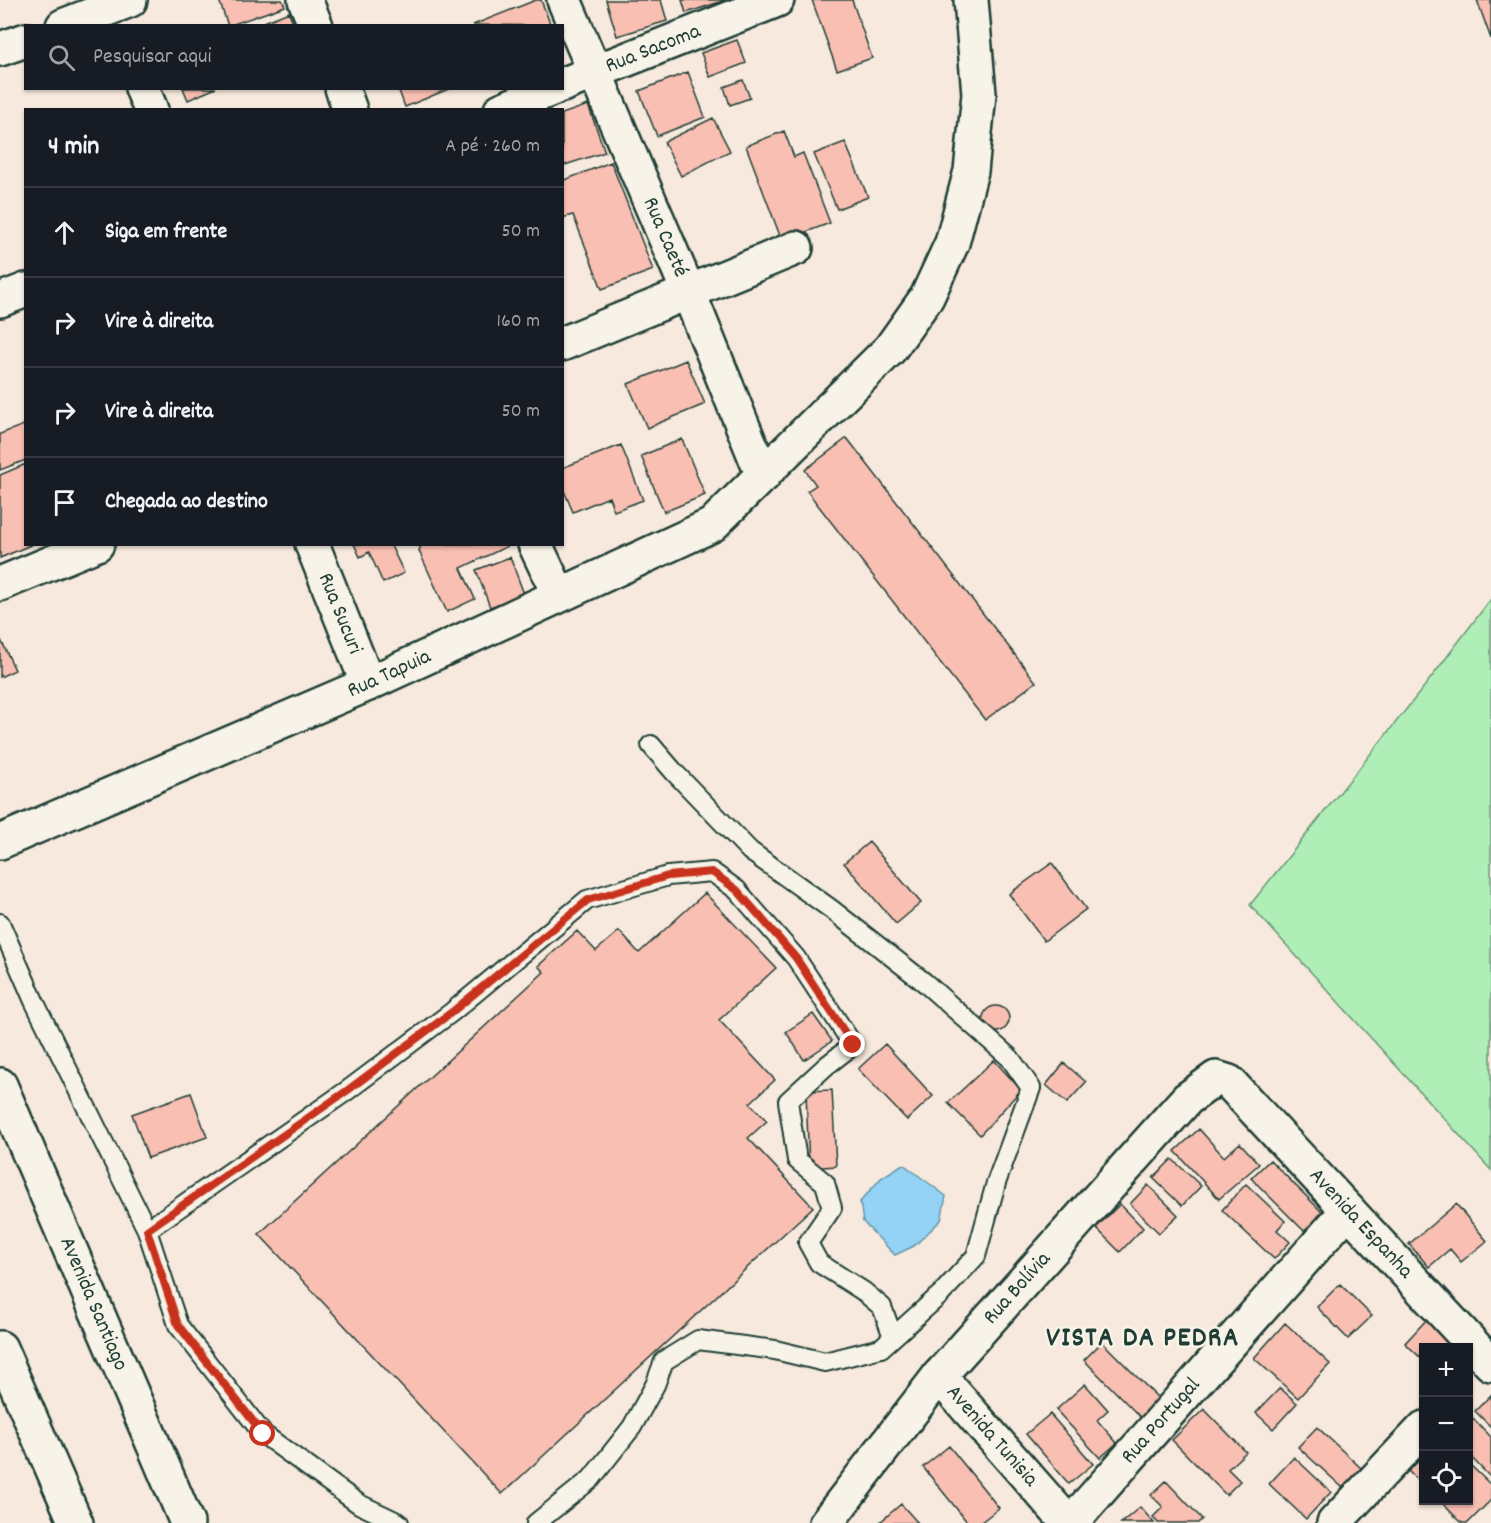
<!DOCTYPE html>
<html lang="pt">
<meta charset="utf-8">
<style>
body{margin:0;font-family:Dekko,sans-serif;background:#20242c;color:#f1f3f6}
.controls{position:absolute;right:18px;bottom:18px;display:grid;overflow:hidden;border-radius:0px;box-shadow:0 2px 4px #0004}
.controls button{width:54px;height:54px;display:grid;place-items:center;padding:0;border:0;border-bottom:2px solid #363941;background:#171b24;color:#f1f3f6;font:30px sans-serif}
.stop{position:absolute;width:18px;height:18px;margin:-14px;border:4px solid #c8321e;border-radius:50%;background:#fff}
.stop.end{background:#c8321e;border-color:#fff;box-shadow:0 2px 6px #0008}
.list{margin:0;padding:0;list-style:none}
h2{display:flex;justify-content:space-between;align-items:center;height:78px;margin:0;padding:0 24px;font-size:26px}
h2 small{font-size:20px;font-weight:400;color:#9ea1a6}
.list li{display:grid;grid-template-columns:39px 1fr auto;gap:18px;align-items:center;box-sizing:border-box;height:90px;padding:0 24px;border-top:2px solid #363941}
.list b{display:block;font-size:22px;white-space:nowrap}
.list em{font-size:20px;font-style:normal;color:#9ea1a6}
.icon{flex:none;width:33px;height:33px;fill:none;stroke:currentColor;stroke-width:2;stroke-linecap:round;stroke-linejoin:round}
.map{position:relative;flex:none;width:1491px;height:1523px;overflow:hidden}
.search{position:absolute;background:#171b24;box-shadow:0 2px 4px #0004;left:24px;top:24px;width:540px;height:66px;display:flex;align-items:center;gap:15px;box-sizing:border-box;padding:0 21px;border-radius:0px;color:#9ea1a6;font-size:22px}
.panel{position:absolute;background:#171b24;box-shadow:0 2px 4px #0004;left:24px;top:108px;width:540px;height:438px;border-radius:0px}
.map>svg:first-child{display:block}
</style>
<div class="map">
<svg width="1491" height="1523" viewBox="0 0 1491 1523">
<rect width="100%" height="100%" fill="#f7e9dd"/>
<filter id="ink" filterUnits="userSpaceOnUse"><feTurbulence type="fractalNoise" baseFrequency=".0167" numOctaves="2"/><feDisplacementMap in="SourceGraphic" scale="12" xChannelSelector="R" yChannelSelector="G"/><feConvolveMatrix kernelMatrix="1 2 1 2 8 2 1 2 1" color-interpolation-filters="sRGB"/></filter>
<g filter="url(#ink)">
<!-- green -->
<path fill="#afefb7" stroke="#679676" stroke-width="1.5" d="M 1491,599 L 1491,1170 L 1250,905 L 1424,687 Z"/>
<!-- water -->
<path fill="#94d3f5" stroke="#6597a8" stroke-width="1.5" d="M 903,1164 L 946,1196 L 941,1220 L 914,1246 L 895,1255 L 863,1222 L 860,1202 L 881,1178 Z"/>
<!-- building -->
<path fill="#f9bfb2" stroke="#1f3d34" stroke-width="1.5" d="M 219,0 L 282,0 L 285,6 L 228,26 Z
M 536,0 L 541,0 L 551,26 L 473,25 Z
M 606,0 L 661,0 L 667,21 L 617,36 Z
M 682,0 L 726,0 L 686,13 Z
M 812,0 L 852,0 L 872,58 L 837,70 Z
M 1477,0 L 1491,0 L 1491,39 Z
M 289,12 L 294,26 L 254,26 Z
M 737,40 L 746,63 L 710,77 L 701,53 Z
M 688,72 L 705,117 L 657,136 L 639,91 Z
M 743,80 L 750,98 L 730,105 L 724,87 Z
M 183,88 L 216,88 L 188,100 Z
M 398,88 L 451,88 L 405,107 Z
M 588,105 L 605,152 L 562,166 L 562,114 Z
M 713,118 L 730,151 L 681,176 L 664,142 Z
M 784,131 L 794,157 L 803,153 L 830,223 L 782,241 L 746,146 Z
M 845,142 L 868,197 L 837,209 L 814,154 Z
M 611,162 L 653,270 L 602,289 L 573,215 L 562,218 L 562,181 Z
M 686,360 L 705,404 L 647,428 L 628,384 Z
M 26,424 L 26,460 L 0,470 L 0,434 Z
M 847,438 L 1036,682 L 985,720 L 807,491 L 816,485 L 805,470 Z
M 682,439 L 705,495 L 664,512 L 641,456 Z
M 621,445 L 643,500 L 614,511 L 609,497 L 573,512 L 562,486 L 562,468 Z
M 26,464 L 26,544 L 33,544 L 0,558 L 0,475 Z
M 354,544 L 390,544 L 404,573 L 383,583 L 369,552 L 360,557 Z
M 421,544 L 512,544 L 461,568 L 475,599 L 447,612 L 419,551 Z
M 510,557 L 524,594 L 490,607 L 476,570 Z
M 0,638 L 15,670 L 0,677 Z
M 869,842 L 921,903 L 896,924 L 844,863 Z
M 1052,863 L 1086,909 L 1044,941 L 1009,894 Z
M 705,893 L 776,968 L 719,1020 L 775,1080 L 750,1103 L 767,1121 L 748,1138 L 813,1207 L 502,1494 L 259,1234 L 544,972 L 538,966 L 577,931 L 596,951 L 619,931 L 639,953 Z
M983 1019a13 13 0 1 1 26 0a13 13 0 1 1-26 0Z
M 813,1014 L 832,1041 L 804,1060 L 786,1032 Z
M 885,1044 L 933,1096 L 907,1120 L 858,1069 Z
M 994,1060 L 1021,1090 L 980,1135 L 948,1103 Z
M 1064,1063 L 1086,1082 L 1067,1103 L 1046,1085 Z
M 832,1090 L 836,1166 L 809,1168 L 806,1091 Z
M 191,1093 L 207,1137 L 148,1158 L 132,1114 Z
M 1199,1129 L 1224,1157 L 1240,1143 L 1259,1164 L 1219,1199 L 1175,1151 Z
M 1172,1159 L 1201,1186 L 1182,1206 L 1153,1178 Z
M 1270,1160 L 1323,1213 L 1304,1231 L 1251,1178 Z
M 1246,1184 L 1285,1221 L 1277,1230 L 1290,1242 L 1274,1259 L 1222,1210 Z
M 1148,1185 L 1178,1215 L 1159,1233 L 1130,1204 Z
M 1120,1204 L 1143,1228 L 1120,1252 L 1096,1228 Z
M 1456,1204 L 1487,1241 L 1461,1262 L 1450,1249 L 1429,1267 L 1409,1244 Z
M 1340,1284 L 1372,1316 L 1348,1339 L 1317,1307 Z
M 1428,1318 L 1461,1348 L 1424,1348 L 1424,1361 L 1405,1343 Z
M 1285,1323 L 1330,1364 L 1298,1398 L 1254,1358 Z
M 1102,1342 L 1163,1403 L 1145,1422 L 1084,1360 Z
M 1085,1384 L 1108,1410 L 1097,1420 L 1117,1443 L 1100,1458 L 1056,1410 Z
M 1280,1388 L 1297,1403 L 1273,1429 L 1256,1413 Z
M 1491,1395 L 1491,1427 L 1475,1411 Z
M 1204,1409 L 1246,1452 L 1228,1469 L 1240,1481 L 1226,1495 L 1172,1440 Z
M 1050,1414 L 1093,1464 L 1069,1484 L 1026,1434 Z
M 1470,1415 L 1491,1437 L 1491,1478 L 1468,1454 L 1468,1416 Z
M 1317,1427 L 1362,1469 L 1343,1488 L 1298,1447 Z
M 949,1446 L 999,1508 L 980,1523 L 968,1523 L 923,1467 Z
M 1424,1456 L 1424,1486 L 1408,1471 Z
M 1294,1457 L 1331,1492 L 1306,1519 L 1269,1484 Z
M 1468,1463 L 1491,1485 L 1491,1500 L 1468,1523 L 1462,1523 L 1439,1500 L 1468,1500 Z
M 1166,1481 L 1202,1519 L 1198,1523 L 1158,1523 L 1153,1517 L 1163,1507 L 1151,1495 Z
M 901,1504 L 918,1523 L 879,1523 Z
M 1140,1507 L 1154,1523 L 1121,1523 Z"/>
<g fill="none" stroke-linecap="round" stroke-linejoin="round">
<defs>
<path id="lane" d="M 0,923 L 34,1001 L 147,1230 L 348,1090 L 452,1012 L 587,900 L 668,876 L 712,872 L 737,890 L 796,958 L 853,1045 L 826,1066 L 788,1101 L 797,1160 L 825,1183 L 832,1208 L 808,1243 L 819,1263 L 863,1291 L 882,1307 L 893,1337
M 147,1230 L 178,1325 L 263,1434 L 359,1504 L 399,1523
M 536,1523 L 591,1479 L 632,1427 L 655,1385 L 664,1361 L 698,1340 L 775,1350 L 825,1362 L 881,1348 L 941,1294 L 976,1256 L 996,1183 L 1031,1088 L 1010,1058 L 924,982 L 831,909 L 750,851 L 675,773 L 651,745"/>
<g id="street">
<path d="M 305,0 L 316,26"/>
<path id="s1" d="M 564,0 L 688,291 L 763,476"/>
<path d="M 63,26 L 130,0"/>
<path d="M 0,49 L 26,40"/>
<path id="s2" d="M 562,85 L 777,0"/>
<path d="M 142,88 L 151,110"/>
<path d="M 342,88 L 350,110"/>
<path d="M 501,110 L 554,88"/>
<path d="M 0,300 L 26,290"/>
<path d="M 562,344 L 796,248"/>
<path id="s3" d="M 312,544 L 368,684"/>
<path d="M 535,544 L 559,595"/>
<path d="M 0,584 L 97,544"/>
<path id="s4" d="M 0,842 L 368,684 L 712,525 L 890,349 L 927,297 L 952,243 L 971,171 L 979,94 L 971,0"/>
<path id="s5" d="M 0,1085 L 187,1523"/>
<path id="s6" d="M 939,1376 L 1068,1523"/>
<path id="s7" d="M 826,1523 L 939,1376 L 1187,1099 L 1216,1078 L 1229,1082 L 1491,1364"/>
<path id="s8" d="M 1071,1523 L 1348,1210"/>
<path d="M 1334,1523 L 1424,1428"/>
</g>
<path id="highway" d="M 0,1348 L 76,1523"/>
</defs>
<!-- lane casing -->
<use href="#lane" stroke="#1f3d34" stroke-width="22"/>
<!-- street casing -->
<use href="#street" stroke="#1f3d34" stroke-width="38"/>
<!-- highway casing -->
<use href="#highway" stroke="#1f3d34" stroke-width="38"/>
<!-- lane -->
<use href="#lane" stroke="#f7f3e8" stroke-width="18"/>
<!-- street -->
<use href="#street" stroke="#f7f3e8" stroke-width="33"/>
<!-- highway -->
<use href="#highway" stroke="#f7f3e8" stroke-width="33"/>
</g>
</g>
<g fill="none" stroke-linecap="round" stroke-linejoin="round" filter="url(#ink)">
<!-- route -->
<path stroke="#c8321e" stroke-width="8" d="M 263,1434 L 178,1325 L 147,1230 L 348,1090 L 452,1012 L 588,900 L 668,876 L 712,872 L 737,890 L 796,958 L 853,1045"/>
</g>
<g text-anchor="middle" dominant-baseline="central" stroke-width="5" stroke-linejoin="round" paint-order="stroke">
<!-- street labels -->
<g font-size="22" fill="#1f3d34" stroke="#f7f3e8">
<text stroke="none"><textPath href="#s2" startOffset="98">Rua Sacoma</textPath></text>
<text stroke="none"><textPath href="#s1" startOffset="258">Rua Caeté</textPath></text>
<text stroke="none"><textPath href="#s3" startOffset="75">Rua Sucuri</textPath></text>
<text stroke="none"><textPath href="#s4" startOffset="424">Rua Tapuia</textPath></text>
<text stroke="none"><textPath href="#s7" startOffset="800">Avenida Espanha</textPath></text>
<text stroke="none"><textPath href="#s7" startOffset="303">Rua Bolívia</textPath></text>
<text stroke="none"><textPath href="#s5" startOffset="238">Avenida Santiago</textPath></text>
<text stroke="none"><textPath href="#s8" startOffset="136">Rua Portugal</textPath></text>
<text stroke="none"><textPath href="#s6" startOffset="80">Avenida Tunisia</textPath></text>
</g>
<!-- district labels -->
<g font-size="28" font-weight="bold" letter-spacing="1.5" fill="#1f3d34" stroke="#f7f3e8">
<text x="1143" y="1340">VISTA DA PEDRA</text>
</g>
</g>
</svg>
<div class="controls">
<button>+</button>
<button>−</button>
<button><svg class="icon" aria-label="locate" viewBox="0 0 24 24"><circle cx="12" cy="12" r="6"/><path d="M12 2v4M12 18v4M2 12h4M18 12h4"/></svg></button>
</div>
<div class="stop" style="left:263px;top:1434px"></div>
<div class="stop end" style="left:853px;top:1045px"></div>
<div class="search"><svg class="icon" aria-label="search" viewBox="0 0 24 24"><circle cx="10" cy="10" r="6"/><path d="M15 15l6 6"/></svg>Pesquisar aqui</div>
<section class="panel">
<h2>4 min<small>A pé · 260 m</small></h2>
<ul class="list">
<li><svg class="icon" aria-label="ahead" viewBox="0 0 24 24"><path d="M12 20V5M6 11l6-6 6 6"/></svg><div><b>Siga em frente</b></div><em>50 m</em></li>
<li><svg class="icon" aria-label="right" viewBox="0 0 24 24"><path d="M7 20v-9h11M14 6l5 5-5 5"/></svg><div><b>Vire à direita</b></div><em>160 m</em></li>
<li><svg class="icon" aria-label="right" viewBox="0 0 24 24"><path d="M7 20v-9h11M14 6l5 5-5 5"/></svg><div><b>Vire à direita</b></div><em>50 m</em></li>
<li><svg class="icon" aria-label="arrive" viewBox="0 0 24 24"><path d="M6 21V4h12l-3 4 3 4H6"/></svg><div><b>Chegada ao destino</b></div></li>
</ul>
</section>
</div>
